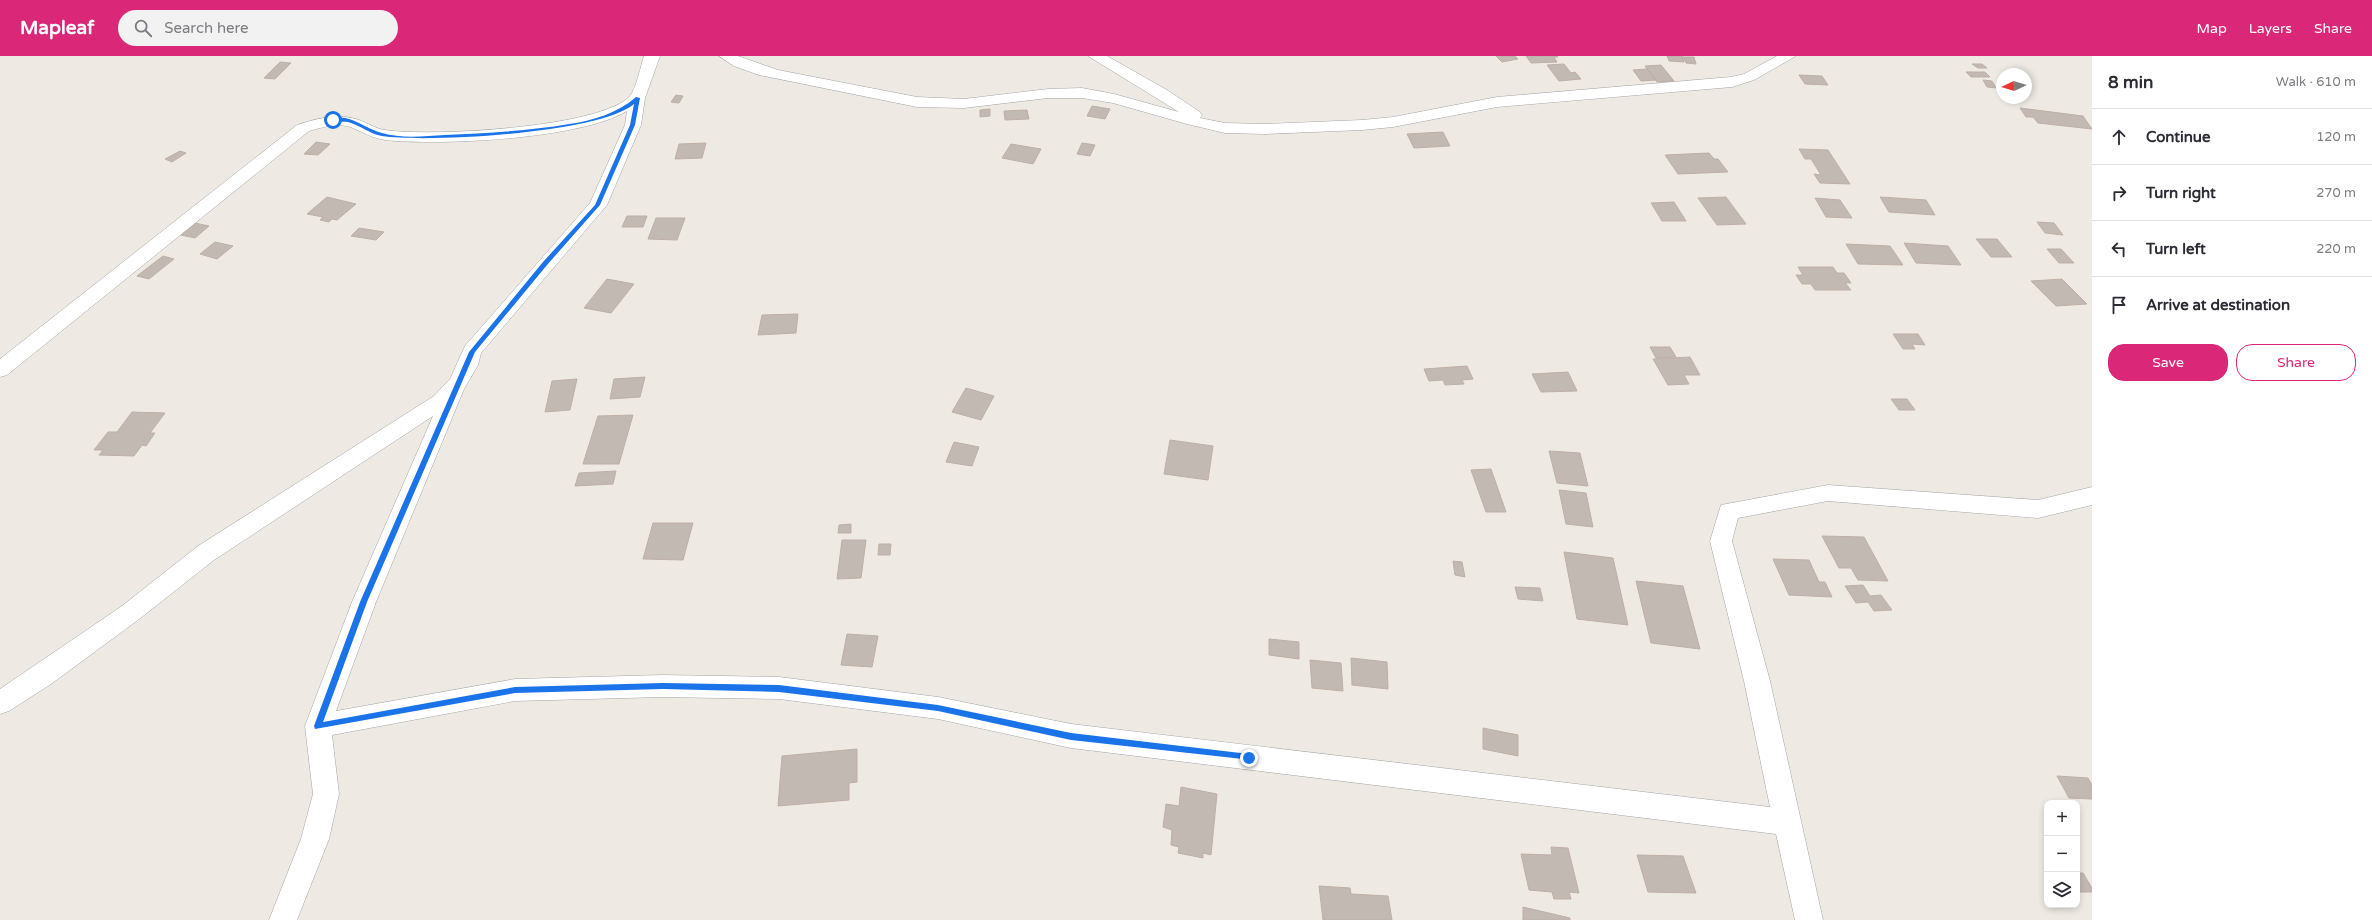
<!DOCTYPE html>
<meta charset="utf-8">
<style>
body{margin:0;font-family:"Varela Round",sans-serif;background:#f2f2f3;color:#2b2b33}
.controls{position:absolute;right:12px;bottom:12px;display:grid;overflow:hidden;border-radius:8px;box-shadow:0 2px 6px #0003}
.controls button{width:36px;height:36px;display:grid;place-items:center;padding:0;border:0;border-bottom:1px solid #e1e1e2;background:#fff;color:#2b2b33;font:20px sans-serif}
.compass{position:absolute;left:1996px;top:12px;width:36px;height:36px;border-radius:50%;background:#fff;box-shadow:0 2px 6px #0003;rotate:266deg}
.stop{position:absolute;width:12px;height:12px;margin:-9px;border:3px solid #1a73e8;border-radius:50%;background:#fff}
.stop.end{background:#1a73e8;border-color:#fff;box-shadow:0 1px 4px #0008}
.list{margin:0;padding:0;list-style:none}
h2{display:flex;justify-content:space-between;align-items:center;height:52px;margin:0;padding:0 16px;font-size:17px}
h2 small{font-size:13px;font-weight:400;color:#7c7c81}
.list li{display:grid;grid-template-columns:26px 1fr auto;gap:12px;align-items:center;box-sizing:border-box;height:56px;padding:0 16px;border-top:1px solid #e1e1e2}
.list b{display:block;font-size:15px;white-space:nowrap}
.list em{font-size:13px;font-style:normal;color:#7c7c81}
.actions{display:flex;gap:8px;padding:12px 16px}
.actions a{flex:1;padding:9px 0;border:1px solid #db2777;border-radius:16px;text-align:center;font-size:14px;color:#db2777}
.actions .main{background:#db2777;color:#fff}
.icon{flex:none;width:22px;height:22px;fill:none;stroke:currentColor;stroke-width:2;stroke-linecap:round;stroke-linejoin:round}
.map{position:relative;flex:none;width:2092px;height:864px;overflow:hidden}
header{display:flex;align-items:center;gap:24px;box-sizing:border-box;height:56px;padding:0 20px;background:#db2777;color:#fff}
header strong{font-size:19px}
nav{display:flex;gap:22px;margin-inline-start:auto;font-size:14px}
.search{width:280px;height:36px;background:#f2f2f3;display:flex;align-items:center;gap:10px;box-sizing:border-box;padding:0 14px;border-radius:22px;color:#7c7c81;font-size:15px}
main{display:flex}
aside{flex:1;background:#fff}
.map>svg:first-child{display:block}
</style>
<header>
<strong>Mapleaf</strong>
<div class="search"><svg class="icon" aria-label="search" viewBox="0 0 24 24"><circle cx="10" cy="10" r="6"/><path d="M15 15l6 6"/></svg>Search here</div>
<nav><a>Map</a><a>Layers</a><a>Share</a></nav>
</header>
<main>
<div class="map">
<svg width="2092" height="864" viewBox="0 0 2092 864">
<rect width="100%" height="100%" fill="#eeeae3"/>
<!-- building -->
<path fill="#c2b9b3" stroke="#bfafa6" d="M 1496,0 L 1515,0 L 1518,3 L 1502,6 Z
M 1526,0 L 1557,0 L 1558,1 L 1554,1 L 1557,6 L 1531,7 Z
M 1667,0 L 1682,0 L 1684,6 L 1669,5 Z
M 1683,1 L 1694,1 L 1696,8 L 1686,7 Z
M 280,6 L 291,7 L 275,23 L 264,22 Z
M 1564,8 L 1571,17 L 1575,16 L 1581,23 L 1559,25 L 1547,9 Z
M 1972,8 L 1982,8 L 1987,12 L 1978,12 Z
M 1661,9 L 1674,25 L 1657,26 L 1645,10 Z
M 1647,13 L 1656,24 L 1641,25 L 1633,14 Z
M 1966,16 L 1985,16 L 1990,21 L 1971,21 Z
M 1799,19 L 1822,20 L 1828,29 L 1805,28 Z
M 1983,24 L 1992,25 L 1996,32 L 1987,31 Z
M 676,39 L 683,40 L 679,47 L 671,46 Z
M 1092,50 L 1110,53 L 1105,63 L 1087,60 Z
M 2020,52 L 2083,60 L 2092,73 L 2038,67 L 2033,61 L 2026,61 Z
M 990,53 L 990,60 L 980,61 L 980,54 Z
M 1027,54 L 1029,63 L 1005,64 L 1004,55 Z
M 1443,76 L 1450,90 L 1414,92 L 1407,78 Z
M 316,86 L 330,88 L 318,99 L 304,98 Z
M 706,87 L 702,102 L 675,103 L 679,88 Z
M 1082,87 L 1095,89 L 1090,100 L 1077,98 Z
M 1011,88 L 1041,93 L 1033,108 L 1002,102 Z
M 1799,93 L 1828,94 L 1850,128 L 1820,127 L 1814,118 L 1821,119 L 1811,103 L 1805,103 Z
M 180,95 L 186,97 L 172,106 L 165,103 Z
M 1709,97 L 1714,103 L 1718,103 L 1728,116 L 1678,118 L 1665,99 Z
M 327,141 L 356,148 L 337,164 L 332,163 L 329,166 L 320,164 L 323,161 L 307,158 Z
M 1726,141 L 1746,168 L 1717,169 L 1698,142 Z
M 1880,141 L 1926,144 L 1935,159 L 1889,156 Z
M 1815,142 L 1840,144 L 1852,162 L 1826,161 Z
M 1674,146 L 1686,165 L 1662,165 L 1651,147 Z
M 627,160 L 647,160 L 643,171 L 622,171 Z
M 656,162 L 685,162 L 677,184 L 648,183 Z
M 2037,166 L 2054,167 L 2063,179 L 2045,177 Z
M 195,167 L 209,170 L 195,182 L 181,179 Z
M 359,172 L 384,176 L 376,184 L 351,180 Z
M 1976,183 L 1997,183 L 2012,201 L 1991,201 Z
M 215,186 L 233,190 L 217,203 L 200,198 Z
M 1904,187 L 1948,190 L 1961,209 L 1916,207 Z
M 1846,188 L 1890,190 L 1903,209 L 1858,208 Z
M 2047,193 L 2061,193 L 2074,207 L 2059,207 Z
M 163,200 L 174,203 L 149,223 L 137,220 Z
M 1798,211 L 1833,211 L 1837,217 L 1844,217 L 1851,227 L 1845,227 L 1851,234 L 1815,234 L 1811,228 L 1802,228 L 1796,219 L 1803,219 Z
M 607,223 L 634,228 L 611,257 L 584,252 Z
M 2062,223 L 2087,248 L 2056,250 L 2031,225 Z
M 798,258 L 796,277 L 758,279 L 762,259 Z
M 1893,278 L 1918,278 L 1925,289 L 1912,288 L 1915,293 L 1903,293 Z
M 1650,291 L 1670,291 L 1676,301 L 1656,302 Z
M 1690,301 L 1700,319 L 1684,319 L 1689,328 L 1668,329 L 1653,303 Z
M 1467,310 L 1473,323 L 1462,324 L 1464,328 L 1445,329 L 1443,324 L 1429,325 L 1424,313 Z
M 1568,316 L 1577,335 L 1541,336 L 1532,318 Z
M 645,321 L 640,341 L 610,343 L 614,323 Z
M 577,323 L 570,354 L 545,356 L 552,325 Z
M 966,332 L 994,340 L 981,364 L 952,356 Z
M 1891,343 L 1907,343 L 1915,354 L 1899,354 Z
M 132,356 L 165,357 L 150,377 L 155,377 L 146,390 L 142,389 L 134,400 L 99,399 L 103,394 L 94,394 L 108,376 L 117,376 Z
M 633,359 L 619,408 L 583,408 L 598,360 Z
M 1170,384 L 1213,390 L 1208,424 L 1164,418 Z
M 954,386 L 979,391 L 972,410 L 946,406 Z
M 1549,395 L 1580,397 L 1588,430 L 1557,427 Z
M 1491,413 L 1506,456 L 1486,456 L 1471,414 Z
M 616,415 L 613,428 L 575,430 L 579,417 Z
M 1559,434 L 1586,437 L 1593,471 L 1566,468 Z
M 653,467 L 693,467 L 683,504 L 643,503 Z
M 851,468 L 851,477 L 838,477 L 839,469 Z
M 1822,480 L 1864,481 L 1888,525 L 1858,524 L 1851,512 L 1839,512 Z
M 842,484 L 866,484 L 861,522 L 837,523 Z
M 879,488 L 891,488 L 890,499 L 878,499 Z
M 1564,496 L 1613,502 L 1628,569 L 1577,563 Z
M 1773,503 L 1809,504 L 1819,526 L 1825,526 L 1832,541 L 1789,539 Z
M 1453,505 L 1462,506 L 1465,521 L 1455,519 Z
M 1636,525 L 1683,530 L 1700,593 L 1651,587 Z
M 1863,529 L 1870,540 L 1881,539 L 1892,554 L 1874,555 L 1868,546 L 1856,547 L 1845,530 Z
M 1515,531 L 1540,532 L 1543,545 L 1518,543 Z
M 847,578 L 878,580 L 872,611 L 841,609 Z
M 1269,583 L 1299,586 L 1299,603 L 1269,599 Z
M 1351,602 L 1387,606 L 1388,633 L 1352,629 Z
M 1310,604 L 1341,607 L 1343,635 L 1312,632 Z
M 1483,672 L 1518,679 L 1518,700 L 1483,693 Z
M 857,693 L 857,726 L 849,727 L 849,744 L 778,750 L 782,700 Z
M 2057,720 L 2088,722 L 2092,729 L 2092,743 L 2069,742 Z
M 1181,731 L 1217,738 L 1211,799 L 1203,797 L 1203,802 L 1178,797 L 1179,791 L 1171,789 L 1172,774 L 1163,771 L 1166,748 L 1179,750 Z
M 1551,791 L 1568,792 L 1579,837 L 1569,836 L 1571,843 L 1554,843 L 1552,836 L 1529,834 L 1521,798 L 1552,799 Z
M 1637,799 L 1683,800 L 1696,837 L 1648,836 Z
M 2077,817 L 2083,817 L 2092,832 L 2092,836 L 2077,836 Z
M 1319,830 L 1350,832 L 1351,838 L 1388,840 L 1392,864 L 1323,864 Z
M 1523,851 L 1570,862 L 1570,864 L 1523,864 Z"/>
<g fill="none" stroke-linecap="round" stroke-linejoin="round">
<defs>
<path id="minor" d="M 644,0 L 660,0 L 645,42 L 641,69 L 607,149 L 481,297 L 478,309 L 464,333 L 376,546 L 336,655 L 515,623 L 663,619 L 779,621 L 938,641 L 1071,668 L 1770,751 L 1744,625 L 1710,485 L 1721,449 L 1828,429 L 2038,444 L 2092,431 L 2092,449 L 2038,462 L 1828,445 L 1738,462 L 1732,485 L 1770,625 L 1823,864 L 1795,864 L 1776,778 L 1071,692 L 938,663 L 779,643 L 663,641 L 515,645 L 332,679 L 339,738 L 329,783 L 297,864 L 269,864 L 301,783 L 313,738 L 305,670 L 352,546 L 433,360 L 214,504 L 138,564 L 51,628 L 9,655 L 0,658 L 0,633 L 122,550 L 198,490 L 434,340 L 450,323 L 465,290 L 590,147 L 625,69 L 627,55 C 581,83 440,90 385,84 C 373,82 364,77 353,72 C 339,66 323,71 309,75 L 7,319 L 0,321 L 0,303 L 297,69 C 318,62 338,57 359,64 C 368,67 376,73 385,74 C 428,81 601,72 630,40 C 636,33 641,9 644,0 Z
M 719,0 L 738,0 L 778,14 L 917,41 L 964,43 L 1048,33 L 1082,32 L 1114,38 L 1179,56 L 1088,0 L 1107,0 L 1167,34 L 1200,56 L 1202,59 L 1200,62 L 1225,67 L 1266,68 L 1362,64 L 1393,61 L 1497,41 L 1731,21 L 1744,18 L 1777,0 L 1796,0 L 1754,24 L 1732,31 L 1497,51 L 1393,71 L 1362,74 L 1266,78 L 1225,77 L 1187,68 L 1113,47 L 1082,42 L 1048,42 L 964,52 L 917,51 L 759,19 L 734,10 Z"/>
</defs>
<!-- minor casing -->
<use href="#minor" stroke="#a4a4a4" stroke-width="1"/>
<!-- minor -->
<use href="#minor" fill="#fff" fill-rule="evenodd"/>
</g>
<!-- route -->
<path fill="#1a73e8" d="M 636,41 L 640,42 L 635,69 L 600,149 L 547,209 L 475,296 L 367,546 L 323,666 L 515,631 L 663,627 L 779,629 L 938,649 L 1071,677 L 1249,698 L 1253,702 L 1252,704 L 1071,684 L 938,655 L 779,636 L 663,633 L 515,637 L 315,673 L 314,670 L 360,546 L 469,296 L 543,206 L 595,149 L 630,69 L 634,48 C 601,77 428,87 382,80 C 370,78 360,69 348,66 C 342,65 336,67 331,64 C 346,55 367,74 382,77 C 402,83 425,80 445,79 C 486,77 529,75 569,68 C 592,65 618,57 636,41 Z"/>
</svg>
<div class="controls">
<button>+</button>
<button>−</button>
<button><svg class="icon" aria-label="layers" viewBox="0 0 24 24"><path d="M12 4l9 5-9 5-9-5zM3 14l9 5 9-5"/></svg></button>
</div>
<svg class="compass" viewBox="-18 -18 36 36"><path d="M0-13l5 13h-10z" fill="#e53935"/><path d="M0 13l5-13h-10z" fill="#7c7c81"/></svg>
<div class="stop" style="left:333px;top:64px"></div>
<div class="stop end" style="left:1249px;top:702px"></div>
</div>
<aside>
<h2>8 min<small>Walk · 610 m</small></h2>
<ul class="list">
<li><svg class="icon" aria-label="ahead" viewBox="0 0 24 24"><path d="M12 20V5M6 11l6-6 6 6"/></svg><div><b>Continue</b></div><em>120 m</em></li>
<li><svg class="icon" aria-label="right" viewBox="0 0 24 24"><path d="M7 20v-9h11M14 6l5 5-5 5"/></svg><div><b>Turn right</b></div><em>270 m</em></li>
<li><svg class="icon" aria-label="left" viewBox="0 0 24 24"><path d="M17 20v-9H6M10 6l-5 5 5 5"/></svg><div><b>Turn left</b></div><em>220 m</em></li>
<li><svg class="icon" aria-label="arrive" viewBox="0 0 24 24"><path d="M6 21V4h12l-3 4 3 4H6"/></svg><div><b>Arrive at destination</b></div></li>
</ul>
<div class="actions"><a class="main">Save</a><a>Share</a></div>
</aside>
</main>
